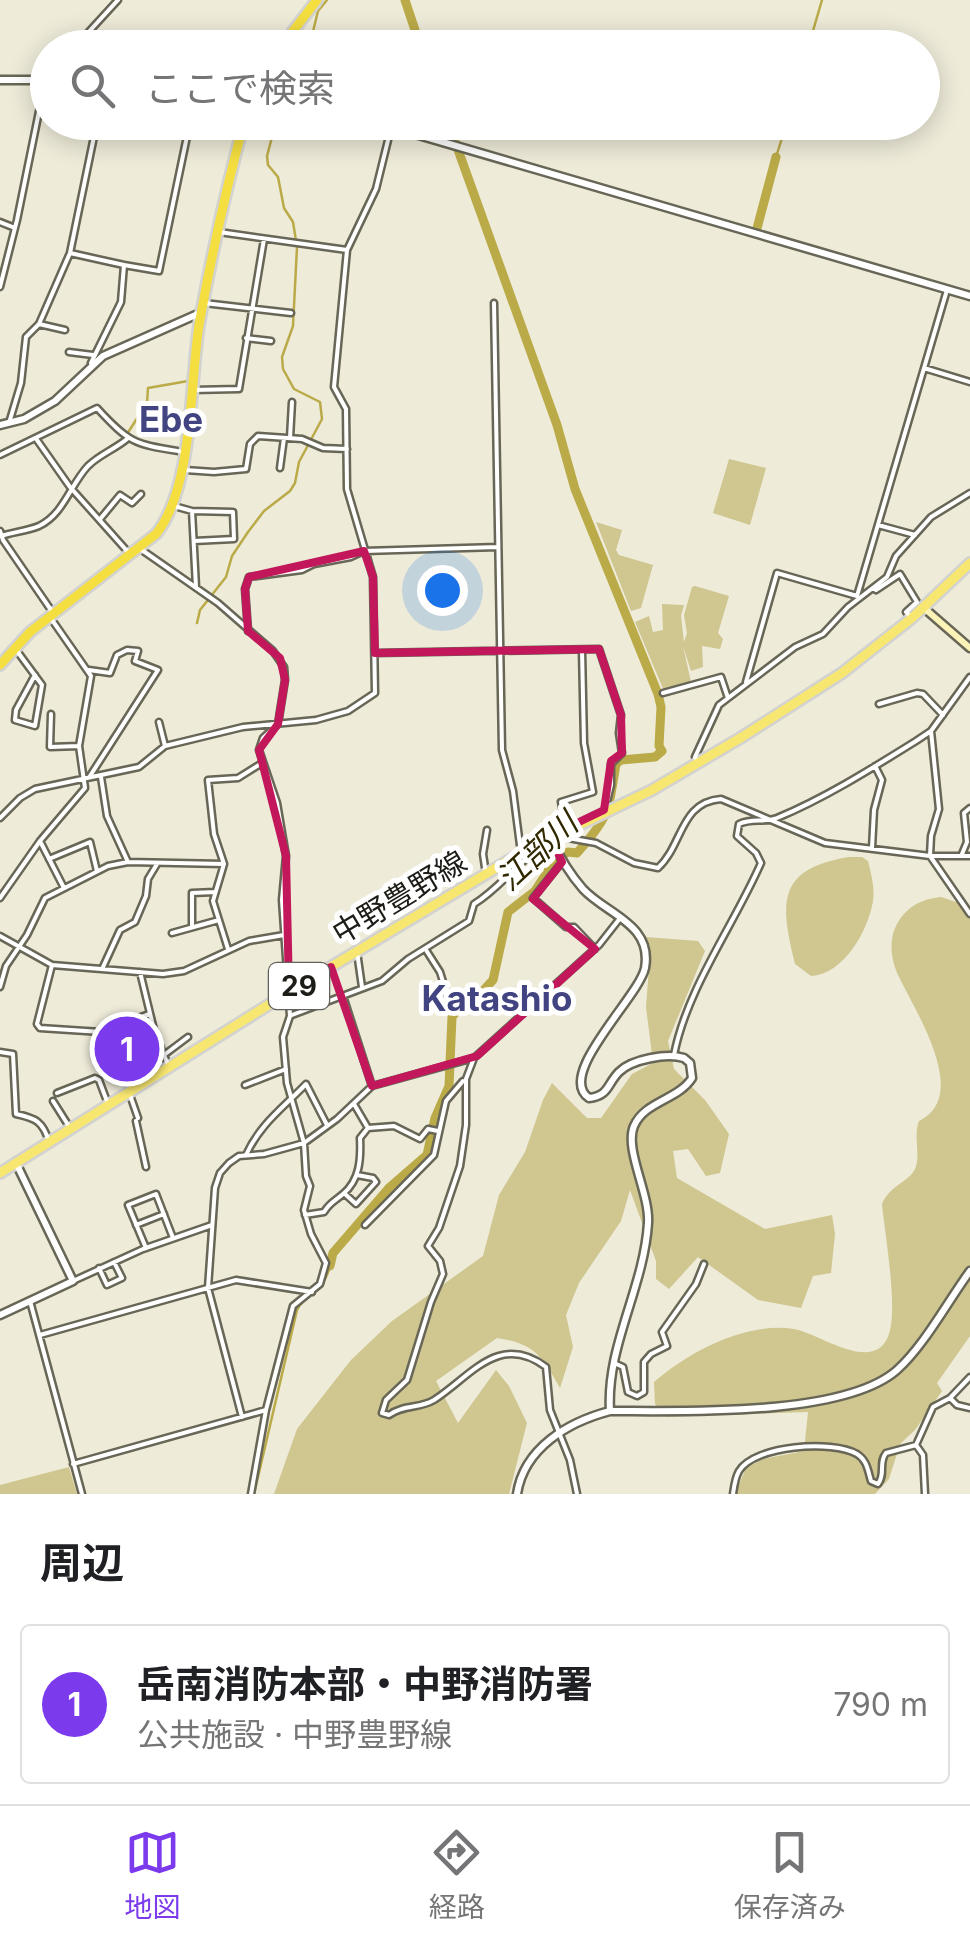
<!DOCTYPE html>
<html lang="ja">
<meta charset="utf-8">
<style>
body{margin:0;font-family:Inter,"Noto Sans JP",sans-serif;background:#f6f6f6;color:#202124}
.you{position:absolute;left:442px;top:590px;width:35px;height:35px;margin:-25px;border:8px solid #fff;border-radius:50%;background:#1a73e8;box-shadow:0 0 0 15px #1a73e833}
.badge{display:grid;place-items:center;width:65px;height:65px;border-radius:50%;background:#7c3aed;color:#fff;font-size:32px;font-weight:700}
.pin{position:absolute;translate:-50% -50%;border:5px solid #fff;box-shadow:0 2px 10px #0006}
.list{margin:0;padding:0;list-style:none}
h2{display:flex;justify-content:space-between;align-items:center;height:130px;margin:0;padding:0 40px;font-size:42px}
h2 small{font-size:32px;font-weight:400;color:#757577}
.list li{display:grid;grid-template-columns:65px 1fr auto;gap:30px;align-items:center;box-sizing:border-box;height:160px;margin:0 20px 20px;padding:0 20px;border:2px solid #e0e0e0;border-radius:10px}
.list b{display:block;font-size:38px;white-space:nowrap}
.list p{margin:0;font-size:32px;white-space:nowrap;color:#757577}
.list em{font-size:32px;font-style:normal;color:#757577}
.icon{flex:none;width:55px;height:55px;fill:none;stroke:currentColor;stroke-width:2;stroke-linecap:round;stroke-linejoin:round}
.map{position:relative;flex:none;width:970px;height:1494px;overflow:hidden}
.search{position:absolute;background:#fff;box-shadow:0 5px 25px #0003;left:30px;right:30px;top:30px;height:110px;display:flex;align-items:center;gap:25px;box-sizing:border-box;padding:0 35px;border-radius:55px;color:#757577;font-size:38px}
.sheet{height:310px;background:#fff}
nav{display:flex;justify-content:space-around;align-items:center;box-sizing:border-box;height:140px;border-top:2px solid #e0e0e0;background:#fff;font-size:28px;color:#757577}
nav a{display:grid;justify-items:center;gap:5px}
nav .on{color:#7c3aed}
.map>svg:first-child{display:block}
</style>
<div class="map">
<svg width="970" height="1494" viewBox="0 0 970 1494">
<rect width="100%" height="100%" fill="#eeebd9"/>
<!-- green -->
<path fill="#cfc690" d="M 729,459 L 766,468 L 750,525 L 713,513 Z
M 596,522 L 622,530 L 616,550 L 619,555 L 653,565 L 641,608 L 631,611 Z
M 695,586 L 729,596 L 718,633 L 723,639 L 720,649 L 702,646 L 703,667 L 691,671 L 683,646 L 691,682 L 664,691 L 635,622 L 649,616 L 653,632 L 663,630 L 662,604 L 684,605 L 681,616 L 684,642 L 687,633 L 684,615 L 692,587 Z
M 849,857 L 862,857 L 868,861 C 871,873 875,888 873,901 C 868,931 844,974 811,976 L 795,964 C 780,903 776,869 849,857 Z
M 941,897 L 959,903 L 970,912 L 970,1336 L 937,1383 L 942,1391 L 915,1430 L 900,1444 L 889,1479 L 875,1494 L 735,1494 L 746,1468 L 763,1459 L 804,1451 L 808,1412 L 666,1417 L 655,1404 L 654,1382 C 688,1352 747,1321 794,1329 C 819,1333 875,1376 889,1334 C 898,1307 885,1235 882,1204 C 890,1185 909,1182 915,1169 C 921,1155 913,1136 919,1121 C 970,1096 918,1016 899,977 C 891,961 888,940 897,924 C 907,906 922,899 941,897 Z
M 646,937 L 698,941 L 705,951 L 668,1041 L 674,1069 L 705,1100 L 729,1134 L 720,1173 L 706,1176 L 688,1149 L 673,1151 L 677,1178 L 765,1229 L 832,1215 L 835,1234 L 831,1273 L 813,1276 L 801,1308 L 758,1300 L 698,1257 L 669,1289 L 656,1279 L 656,1261 L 630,1190 L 621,1221 L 579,1283 L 566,1315 L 573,1347 L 560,1388 C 542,1356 535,1344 497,1338 L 436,1381 L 458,1423 L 496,1370 L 509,1386 L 527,1423 L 509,1494 L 274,1494 L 297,1429 L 351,1360 L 392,1321 L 483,1256 L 499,1195 L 525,1152 L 543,1100 L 552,1083 L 587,1118 L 601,1118 L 632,1074 L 653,1063 L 646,1007 L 650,955 Z
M 69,1467 L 77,1494 L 0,1494 L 0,1485 Z"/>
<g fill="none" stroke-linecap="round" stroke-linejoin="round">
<!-- stream -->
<path stroke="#baaa48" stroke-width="2.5" d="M 309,48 L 318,11 L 327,0
M 808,48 L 822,0
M 237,131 L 239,122
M 777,154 L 787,122
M 127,434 L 147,403 L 148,388 L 188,381 L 190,366
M 95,456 L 118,442
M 197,623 L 200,610 L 226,577 L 232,556 L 248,532 L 264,511 L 290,491 L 295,483 L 299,462 L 322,419 L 320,402 L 294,389 L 283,369 L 282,357 L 293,326 L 297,247 L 293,222 L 284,208 L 278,177 L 268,165 L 267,156 L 276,122
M 254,1494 L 297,1310 C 306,1291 322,1296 330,1266"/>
<!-- river -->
<path stroke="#baaa48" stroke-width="9" d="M 405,0 L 421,48
M 756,232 L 776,157
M 330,1266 L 333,1253 L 389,1188 L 427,1155 L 435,1118 L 449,1086 L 452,1017 L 461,1006 L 481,993 L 493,980 L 508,912 L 535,891 L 555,860 L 568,852 L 577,853 C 610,816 608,812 616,764 L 621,760 L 655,757 L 662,751 L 659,746 L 661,707 L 658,694 L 575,489 L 557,425 L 448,122"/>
<defs>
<path id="minor" d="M 74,48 L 118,0
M 0,222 L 15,228
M 219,232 L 347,250
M 70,253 L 124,265
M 0,287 L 17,220 L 45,82
M 204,303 L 291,313
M 39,324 L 65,330
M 246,338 L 271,341
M 69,352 L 93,355
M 91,363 L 121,302 L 124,265 L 159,271 L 190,122
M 924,368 L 970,382
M 192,390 L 239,389 L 264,239
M 9,423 L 21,383 L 26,337 L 39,324 L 70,253 L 97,122
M 290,438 L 292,402
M 37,440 L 70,487 L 128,552
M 0,455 L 97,408 C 131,445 135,444 184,452
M 280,468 L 284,438
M 185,470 L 214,472 L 246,469 L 250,444 L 258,436 L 302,439 L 323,448 L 347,449
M 174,506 L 192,511 L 196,587
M 192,511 L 233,512 L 234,539 L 194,541
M 101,518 L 120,495 L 132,503 L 141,494
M 878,525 L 915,535
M 0,531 L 3,540 L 51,610
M 1,536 C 13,532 27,531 39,526 C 64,514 70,485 88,466 C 99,455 115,449 127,439
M 139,548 L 218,603 L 273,651 L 284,667 L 285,680 L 278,724 L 263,738 L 259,750 L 277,803 L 286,856 L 282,900 L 290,1016 L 283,1037 L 287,1083 L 304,1143 L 306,1176 L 310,1186 L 304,1210 L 311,1234 L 326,1263 L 320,1284 L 293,1306 L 266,1410 L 251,1494
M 874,588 L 876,590 L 900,574 L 917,602 L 906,612 L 912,618
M 857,596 L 947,290
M 248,631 L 245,589 L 249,577 L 302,570 L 314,564 L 351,557 L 364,551 L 498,547
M 582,650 L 584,743 L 593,792 L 561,802 L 568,838 L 596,843 L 634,863 L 658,868 C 683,845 680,802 721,799 L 825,843 L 930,856 L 970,856
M 17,651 L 42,685 L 35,726 L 15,720 L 16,710 L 35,675
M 375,653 L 599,649 L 621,715 L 619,733 L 622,753 L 611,764 L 611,785 L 605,810
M 89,670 L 110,673 L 117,655 L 127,650 L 138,651 L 135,661 L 158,670 L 90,776
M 746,682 L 777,573 L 857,596
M 663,693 L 721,677 L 728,698
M 879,704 L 917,693 L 923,694 L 943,715
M 51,714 L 50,747 L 79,746
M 159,722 L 165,746
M 931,731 L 939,809 L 931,836 L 930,856 L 970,914
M 698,763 L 695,757 L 719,705 L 795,647 L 823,634 L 848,607 L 887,577 L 896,556 L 931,517 L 970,493
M 101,777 L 107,816 L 128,862
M 0,818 L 20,798 L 35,789 L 139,767 L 165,746 L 243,727 L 316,720 L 348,711 L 375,693 L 373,577 L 347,489 L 346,409 L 334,387 L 347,250 L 376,189 L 391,128
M 41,843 L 64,888
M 872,848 L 874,810 L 882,780 L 875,766
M 962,854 L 967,842 L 964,813 L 970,808
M 49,859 L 90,842 L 97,871
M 562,862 L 533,898 L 566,927 L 574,927 L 595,949
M 486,874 L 483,854 L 487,830
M 0,898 L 40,841 L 85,788 L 79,746 L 91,676 L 50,617
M 192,926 L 192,893 L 215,892
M 172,933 L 219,920
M 0,936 L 52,965 L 163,974 L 184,971 L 249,941 L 284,935
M 228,949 L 213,901 L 224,864 L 214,834 L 208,780 L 238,778 L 262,763
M 426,950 L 440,972 L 452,1011
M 357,952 L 362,987
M 52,965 L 37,1024 L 40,1028 L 101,1032 L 149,1014
M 103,967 L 120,930 L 135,922 L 146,896 L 148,879 L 157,864
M 140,972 L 155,1034 L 169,1067
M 0,987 L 6,966 L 27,935 L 45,898 L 108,866 L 128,862 L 224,864
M 343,996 L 372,1086
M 292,1015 L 382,981 L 408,959 L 469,921 L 474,904 C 495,891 507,875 526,859 L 521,853 L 513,791 L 502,750 L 494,303
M 0,1052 L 13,1054 L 16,1114 C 35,1118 43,1121 49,1142
M 164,1055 L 188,1037
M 674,1055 C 687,988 734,925 761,863 L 756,853 L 737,836 L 739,824 C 752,818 764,823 777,818 C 825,798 871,769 916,741 L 931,731 L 970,677
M 474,1058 L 466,1079 L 466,1125 L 460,1166 L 439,1228 L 428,1246 L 440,1261 L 443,1274 L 431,1302 L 407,1380 L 386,1400 L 382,1413 L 389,1415 C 404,1404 419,1409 434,1400 C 471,1376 499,1332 546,1367 L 550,1410 L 570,1460 L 577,1494
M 245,1085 L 286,1069
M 57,1093 L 95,1078 L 99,1080 L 108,1104
M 130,1095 L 138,1118
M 53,1101 L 70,1128
M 354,1104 L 368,1128
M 136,1121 L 146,1167
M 246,1155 C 260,1124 283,1108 306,1084 L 327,1125
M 345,1194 L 356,1204 L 376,1182 L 373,1178 L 357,1175
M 305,1215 L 324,1212 C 330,1202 335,1201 343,1194 C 360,1180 361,1159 360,1138 L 368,1128 L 394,1126 L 420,1139 L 428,1129 L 438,1131
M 136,1225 L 164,1214
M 365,1225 L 434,1155 L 446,1101 L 463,1081
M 146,1248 L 128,1205 L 156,1194 L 173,1238
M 99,1268 L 107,1285 L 122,1278 L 114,1262
M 73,1281 L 143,1249 L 212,1225
M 30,1301 L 82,1494
M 40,1335 L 236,1280 L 312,1292
M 614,1363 L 623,1367 L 628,1392 L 637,1396 L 644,1392 L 644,1362 L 651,1354 L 667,1346 L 662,1332 L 696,1284 L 704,1264
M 950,1398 L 957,1405 L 970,1408
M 242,1417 L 208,1288 L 215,1188 L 220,1173 L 229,1163 L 239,1156 L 264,1154 L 304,1143 L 337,1119 L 372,1086 L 474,1058 L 599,945 L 621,917
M 916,1445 L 923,1455 L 925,1494
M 73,1464 L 266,1410
M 733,1494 C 734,1487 735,1478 739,1471 C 755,1445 832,1440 857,1454 C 867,1460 868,1471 871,1481 L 878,1484 C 886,1474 878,1463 886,1453 L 916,1445 L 933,1407 L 950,1398 L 970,1377"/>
<path id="tertiary" d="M 0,80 L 48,80
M 374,122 L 970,296
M 0,425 L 24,419 L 55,401 L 103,356 L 200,313
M 550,837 C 559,856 569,873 583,889 C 606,914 653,924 645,968 C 639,997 555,1075 589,1098 C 609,1096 607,1084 619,1072 C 632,1059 667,1053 684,1058 L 690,1063 L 692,1078 C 678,1100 645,1101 634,1126 C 624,1149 650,1194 648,1223 C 644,1288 606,1346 610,1411
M 0,1315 L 73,1281 L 16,1163
M 517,1494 C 524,1448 568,1422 610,1411 C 681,1411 844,1417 897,1370 C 924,1346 948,1301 970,1271"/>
<path id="secondary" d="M 924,608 L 970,648"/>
<path id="primary" d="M 0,1173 L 289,992 L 521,853 L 652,790 L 742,737 L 842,673 L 912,618 L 970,563"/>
<path id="trunk" d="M 280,48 L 317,0
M 0,665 L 30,632 L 156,534 C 193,489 190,383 199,325 C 211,258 226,189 244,122"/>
</defs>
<!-- minor casing -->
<use href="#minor" stroke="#686656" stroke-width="9"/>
<!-- tertiary casing -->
<use href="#tertiary" stroke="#686656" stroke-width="11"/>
<!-- secondary casing -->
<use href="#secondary" stroke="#686656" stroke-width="11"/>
<!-- primary casing -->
<use href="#primary" stroke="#d2d2d0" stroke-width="14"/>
<!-- trunk casing -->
<use href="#trunk" stroke="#d2d2d0" stroke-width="14"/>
<!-- minor -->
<use href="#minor" stroke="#fff" stroke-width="4"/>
<!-- tertiary -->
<use href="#tertiary" stroke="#fff" stroke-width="6"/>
<!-- secondary -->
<use href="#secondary" stroke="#fbf3b8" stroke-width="6"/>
<!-- primary -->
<use href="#primary" stroke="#f7e670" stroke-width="9"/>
<!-- trunk -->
<use href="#trunk" stroke="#f4de40" stroke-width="9"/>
</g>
<!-- marked area -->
<path fill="none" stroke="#c2185b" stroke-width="8" stroke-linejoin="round" d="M 364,551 L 373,577 L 375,653 L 599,649 L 621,715 L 622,753 L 611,761 L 604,810 L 550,836 L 562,862 L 533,899 L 595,949 L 477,1056 L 372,1086 L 331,967 L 289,992 L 286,856 L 259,750 L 278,724 L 285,680 L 280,658 L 248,631 L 245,589 L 249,577 Z"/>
<g text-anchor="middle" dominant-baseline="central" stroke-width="10" stroke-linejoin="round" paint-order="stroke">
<!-- shield labels -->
<rect fill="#fff" stroke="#61605c" stroke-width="2.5" x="269" y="963" width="60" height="46" rx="8"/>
<g font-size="28" font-weight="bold" fill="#1d1c16">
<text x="299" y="986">29</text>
</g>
<!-- street labels -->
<g font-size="30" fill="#1d1c16" stroke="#fff">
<text transform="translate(399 897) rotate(-31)">中野豊野線</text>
</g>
<!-- water labels -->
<g font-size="32" font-style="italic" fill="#302900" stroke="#fff">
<text transform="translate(537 851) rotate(-43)">江部川</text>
</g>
<!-- quarter labels -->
<g font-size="35" font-weight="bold" fill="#424481" stroke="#fff">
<text x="171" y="419">Ebe</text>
<text x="497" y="998">Katashio</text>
</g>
</g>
</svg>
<div class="you"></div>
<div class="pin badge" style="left:127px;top:1049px">1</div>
<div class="search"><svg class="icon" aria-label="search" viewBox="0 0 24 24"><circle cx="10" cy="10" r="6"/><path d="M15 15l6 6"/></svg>ここで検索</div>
</div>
<section class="sheet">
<h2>周辺<small></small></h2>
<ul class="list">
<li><span class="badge">1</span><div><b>岳南消防本部・中野消防署</b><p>公共施設 · 中野豊野線</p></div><em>790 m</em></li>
</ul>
</section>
<nav>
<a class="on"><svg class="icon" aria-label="map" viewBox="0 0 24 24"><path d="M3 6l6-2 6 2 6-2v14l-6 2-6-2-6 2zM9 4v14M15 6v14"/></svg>地図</a>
<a><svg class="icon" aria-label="directions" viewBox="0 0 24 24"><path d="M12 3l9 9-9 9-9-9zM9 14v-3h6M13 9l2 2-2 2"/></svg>経路</a>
<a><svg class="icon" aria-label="saved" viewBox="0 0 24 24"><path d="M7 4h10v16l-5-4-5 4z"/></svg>保存済み</a>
</nav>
